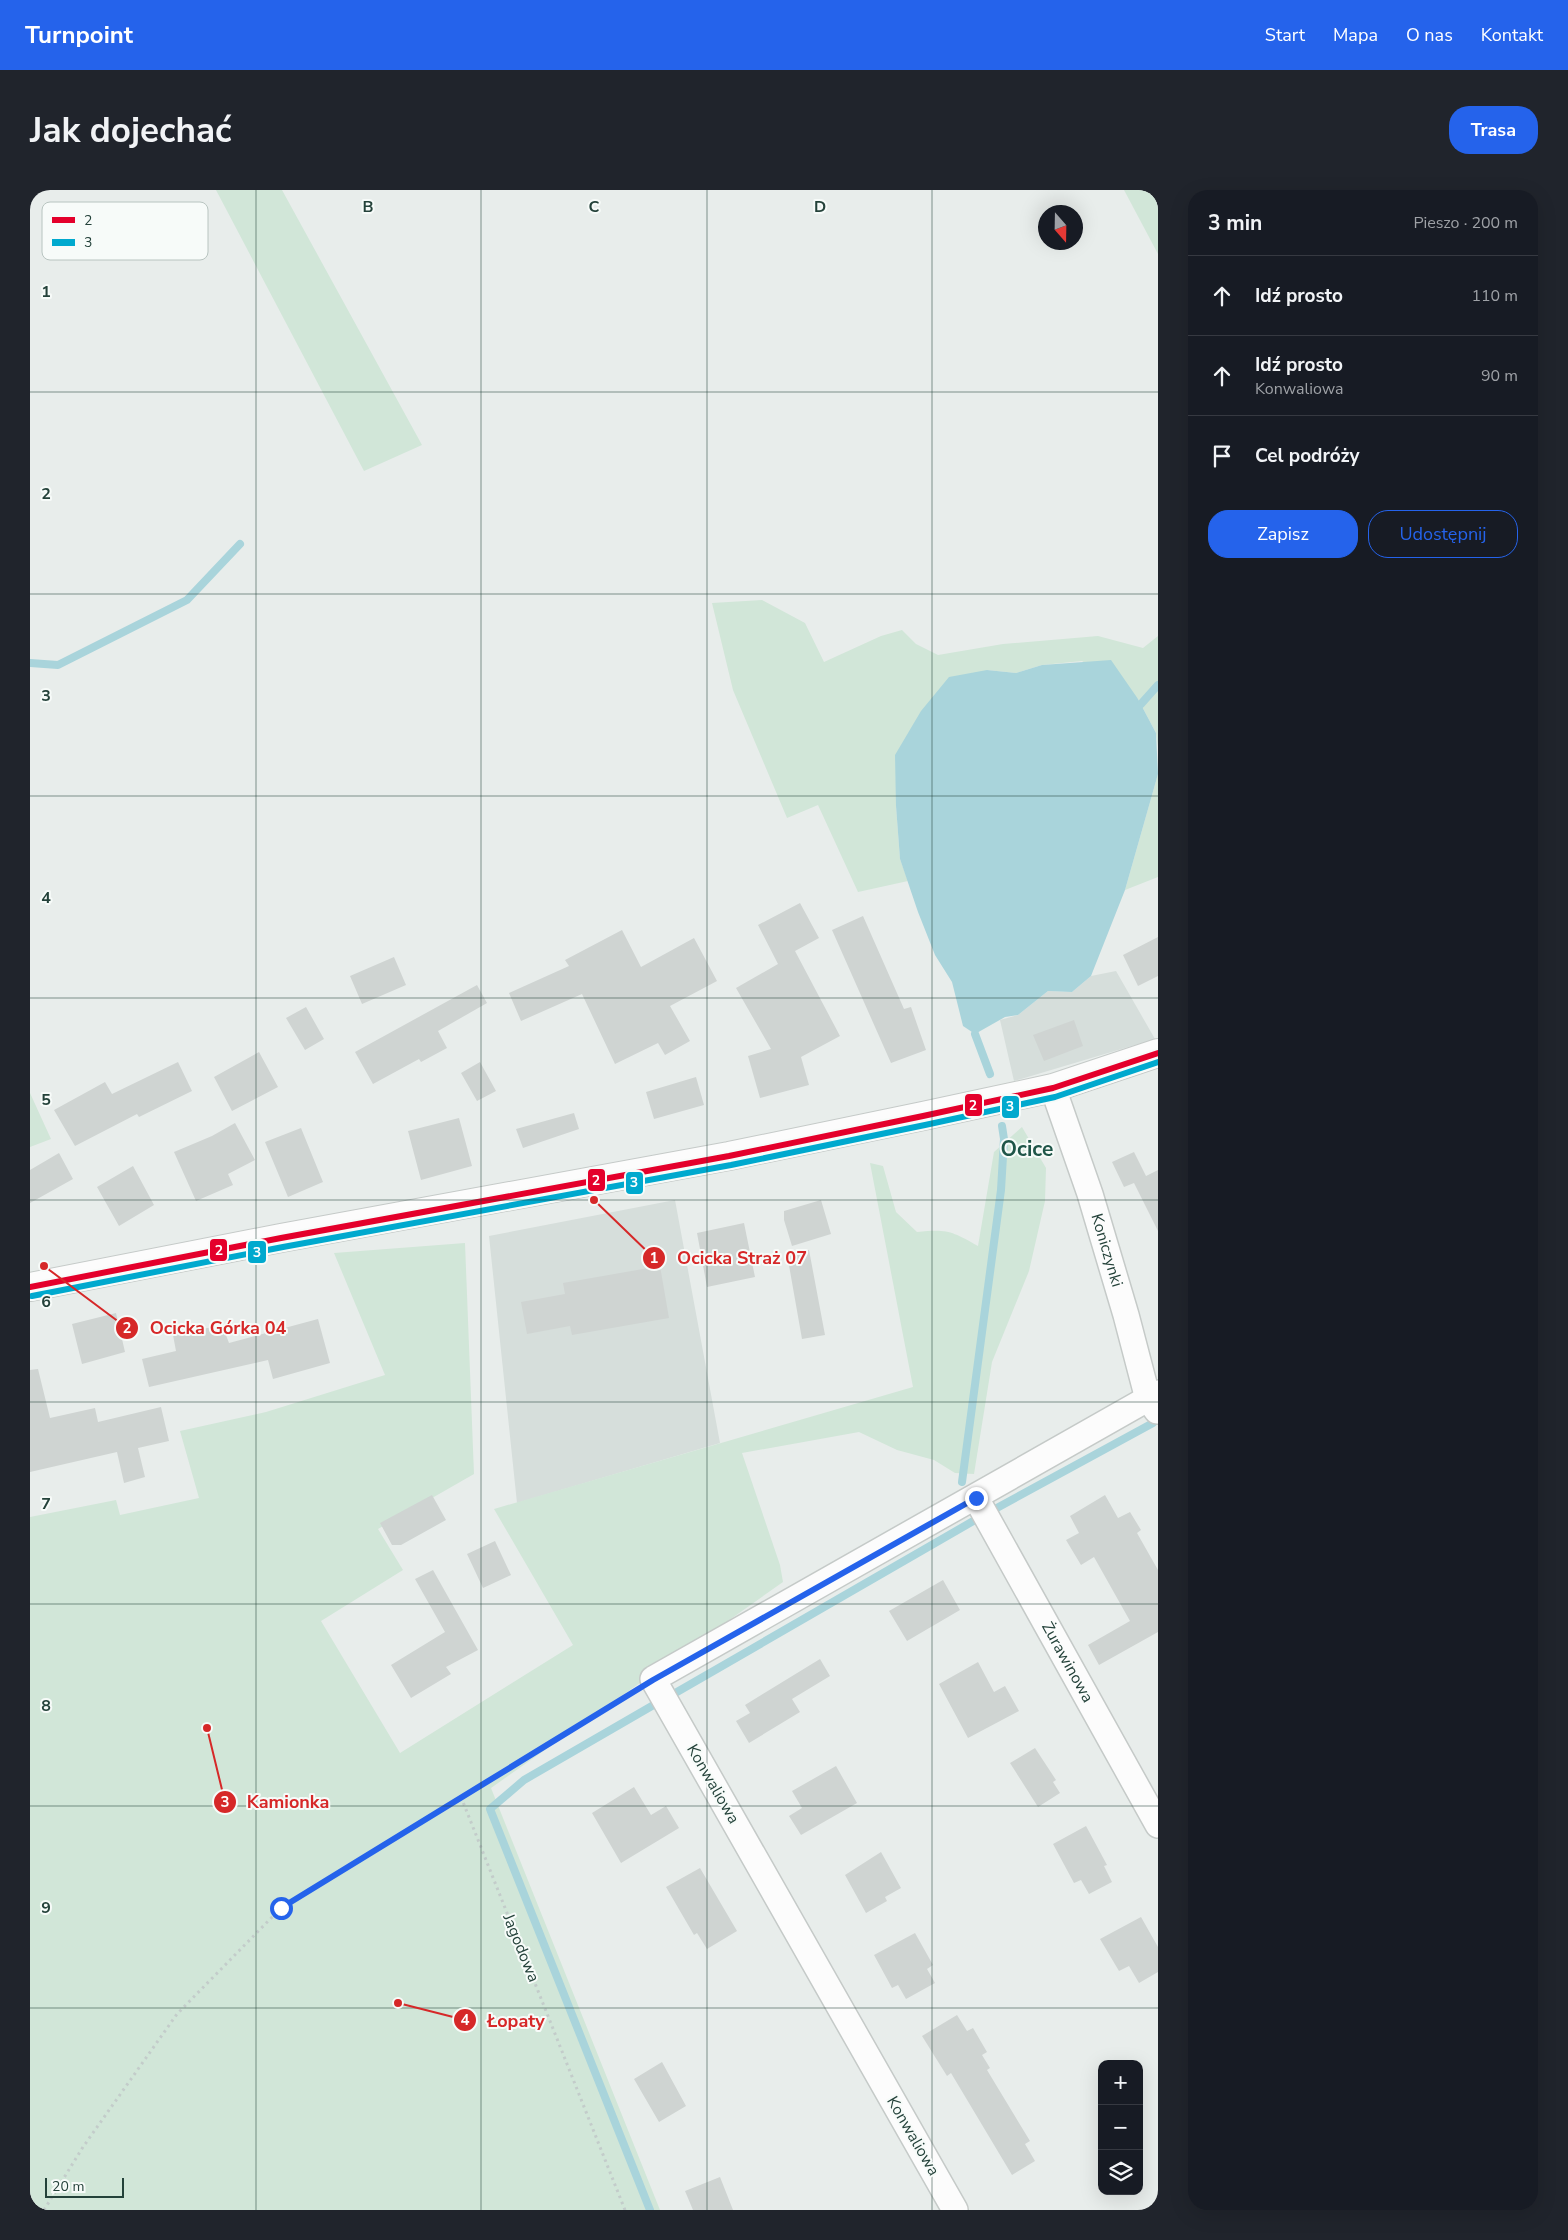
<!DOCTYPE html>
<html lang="pl">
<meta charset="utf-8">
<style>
body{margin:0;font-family:"Nunito Sans",sans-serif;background:#20242c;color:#f1f3f6}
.controls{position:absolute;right:15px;bottom:15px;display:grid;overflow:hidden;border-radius:10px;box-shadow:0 5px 20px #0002}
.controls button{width:45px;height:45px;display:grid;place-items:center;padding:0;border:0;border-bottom:1px solid #363941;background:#171b24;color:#f1f3f6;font:25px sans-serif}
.compass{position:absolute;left:1008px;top:15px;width:45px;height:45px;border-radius:50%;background:#171b24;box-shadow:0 5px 20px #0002;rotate:160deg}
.scale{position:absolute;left:15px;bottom:12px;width:79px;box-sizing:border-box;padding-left:5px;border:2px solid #24423a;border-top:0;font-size:14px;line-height:18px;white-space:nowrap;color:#24423a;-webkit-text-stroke:4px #f7fbf9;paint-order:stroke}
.stop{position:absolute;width:15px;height:15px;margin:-11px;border:4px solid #2563eb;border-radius:50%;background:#fff}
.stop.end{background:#2563eb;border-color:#fff;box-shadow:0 1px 5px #0008}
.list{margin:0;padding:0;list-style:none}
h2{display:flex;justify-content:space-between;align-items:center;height:65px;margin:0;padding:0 20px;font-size:21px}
h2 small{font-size:16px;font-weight:400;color:#9ea1a6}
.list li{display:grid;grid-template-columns:32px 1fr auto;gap:15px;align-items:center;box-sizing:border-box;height:80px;padding:0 20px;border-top:1px solid #363941}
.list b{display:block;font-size:19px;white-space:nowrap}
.list p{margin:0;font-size:16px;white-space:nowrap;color:#9ea1a6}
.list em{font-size:16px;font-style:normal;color:#9ea1a6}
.actions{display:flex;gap:10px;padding:15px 20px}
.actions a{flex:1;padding:11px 0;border:1px solid #2563eb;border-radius:20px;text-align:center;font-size:18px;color:#2563eb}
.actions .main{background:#2563eb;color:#fff}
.icon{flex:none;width:28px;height:28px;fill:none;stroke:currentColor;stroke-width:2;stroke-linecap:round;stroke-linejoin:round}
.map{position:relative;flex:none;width:1128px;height:2020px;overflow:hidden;border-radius:20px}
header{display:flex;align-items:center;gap:30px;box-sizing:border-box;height:70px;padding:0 25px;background:#2563eb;color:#fff}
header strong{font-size:24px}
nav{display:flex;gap:28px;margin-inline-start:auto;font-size:18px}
.intro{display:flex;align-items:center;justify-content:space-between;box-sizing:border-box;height:120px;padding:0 30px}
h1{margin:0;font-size:35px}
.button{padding:12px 22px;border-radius:20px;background:#2563eb;color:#fff;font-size:18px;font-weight:700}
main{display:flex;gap:30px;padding:0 30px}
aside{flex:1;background:#171b24;border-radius:20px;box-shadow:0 5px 20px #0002}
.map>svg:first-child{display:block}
</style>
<header>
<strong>Turnpoint</strong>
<nav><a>Start</a><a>Mapa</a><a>O nas</a><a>Kontakt</a></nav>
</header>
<div class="intro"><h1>Jak dojechać</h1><a class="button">Trasa</a></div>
<main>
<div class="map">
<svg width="1128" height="2020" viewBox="0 0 1128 2020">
<rect width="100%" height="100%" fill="#e8edeb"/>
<!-- built -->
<path fill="#d6dedb" d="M 1086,781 L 1125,849 L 984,891 L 970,830 L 988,825 L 1018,801 L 1042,802 L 1061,786 Z
M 645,1010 L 690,1253 L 487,1313 L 459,1046 Z"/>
<!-- green -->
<path fill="#d1e6d8" d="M 186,0 L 252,0 L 392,255 L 334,281 Z
M 1094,0 L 1128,0 L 1128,64 Z
M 732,410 L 775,433 L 794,472 L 851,446 L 872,440 L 886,454 L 908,465 L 973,454 L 1068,446 L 1113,458 L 1128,446 L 1128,557 L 1126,543 L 1108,509 L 1052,471 L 1012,475 L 986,483 L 957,480 L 866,616 L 870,669 L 878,691 L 828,702 L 788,615 L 757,628 L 703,500 L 682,413 Z
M 1128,584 L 1128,687 L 1095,700 Z
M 0,903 L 21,949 L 0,957 Z
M 992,937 L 1016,978 L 1015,1011 L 999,1081 L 962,1172 L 944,1284 L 925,1283 L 904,1270 L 867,1260 L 829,1242 L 712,1263 L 750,1375 L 753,1392 L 461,1598 L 630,2020 L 0,2020 L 0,1327 L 86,1310 L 90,1325 L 169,1308 L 150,1241 L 236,1222 L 355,1185 L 304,1063 L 435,1053 L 444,1284 L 348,1339 L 373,1380 L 291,1431 L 370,1563 L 543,1455 L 464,1319 L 883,1197 L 840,973 L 853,976 L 866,1022 L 887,1042 C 918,1039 921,1041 948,1056 L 964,962 Z"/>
<!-- water -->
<path fill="#a9d4db" d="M 1081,470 L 1108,509 L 1126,543 L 1128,584 L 1095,700 L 1061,786 L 1042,802 L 1018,801 L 988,825 L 975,827 L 945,844 L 933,836 L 922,792 L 905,765 L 888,722 L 870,669 L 866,616 L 865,565 L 891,521 L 919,487 L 957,480 L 986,483 L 1012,475 Z"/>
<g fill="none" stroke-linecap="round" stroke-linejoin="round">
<!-- stream -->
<path stroke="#a9d4db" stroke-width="8" d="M 0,473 L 28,475 L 157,410 L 210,354
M 1111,514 L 1128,495
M 945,844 L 960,884
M 932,1292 L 971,1000 L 974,949 L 972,936
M 965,1319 L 1123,1233
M 647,1502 L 945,1330
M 620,2020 L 460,1619 L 494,1590 L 627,1513"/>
</g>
<!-- building -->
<path fill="#cfd4d2" d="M 770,713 L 789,748 L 765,761 L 810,846 L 771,867 L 779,895 L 730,908 L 718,866 L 741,859 L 706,798 L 748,774 L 728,735 Z
M 833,726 L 874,819 L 881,817 L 896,860 L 861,873 L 802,740 Z
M 592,740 L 611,777 L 664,748 L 687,791 L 640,816 L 660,851 L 635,865 L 628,853 L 585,874 L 552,804 L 491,831 L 479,803 L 539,776 L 535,770 Z
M 1128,747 L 1128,786 L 1108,796 L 1093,765 Z
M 364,767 L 376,795 L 332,814 L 320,786 Z
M 447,795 L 457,813 L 408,841 L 417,858 L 391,872 L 389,869 L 343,894 L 325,862 Z
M 276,817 L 294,849 L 275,860 L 256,828 Z
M 1044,830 L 1053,856 L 1014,871 L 1003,845 Z
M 229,862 L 248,897 L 202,921 L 184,887 Z
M 148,872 L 162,901 L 109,927 L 107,924 L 45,956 L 24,920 L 75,892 L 82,904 Z
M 450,872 L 466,901 L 447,911 L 431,883 Z
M 666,887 L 674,915 L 624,929 L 616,902 Z
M 544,923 L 549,939 L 493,958 L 486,939 Z
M 429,928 L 442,976 L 391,990 L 378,941 Z
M 205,933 L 225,970 L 198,984 L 203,995 L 166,1011 L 144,962 L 182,946 Z
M 271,938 L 293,992 L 258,1007 L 235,952 Z
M 1104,962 L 1116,986 L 1128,980 L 1128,1041 L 1104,993 L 1094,997 L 1082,972 Z
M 29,963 L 43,989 L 0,1013 L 0,980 Z
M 103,976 L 124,1015 L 89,1036 L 67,997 Z
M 791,1010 L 801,1044 L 762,1056 L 754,1030 L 754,1021 Z
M 714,1033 L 725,1087 L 677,1097 L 667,1043 Z
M 779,1060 L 795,1145 L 772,1149 L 757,1064 Z
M 630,1076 L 639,1128 L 542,1145 L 540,1136 L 497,1144 L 491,1112 L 535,1104 L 533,1093 Z
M 86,1123 L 95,1162 L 52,1174 L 42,1134 Z
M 288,1129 L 300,1173 L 243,1189 L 238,1170 L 119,1197 L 112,1169 L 146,1161 L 143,1145 L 192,1135 L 199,1153 Z
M 8,1179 L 20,1228 L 65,1218 L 68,1232 L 131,1217 L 139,1251 L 108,1258 L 115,1287 L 94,1293 L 87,1262 L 0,1282 L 0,1180 Z
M 402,1305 L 416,1330 L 371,1355 L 362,1355 L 350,1333 Z
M 1075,1305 L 1088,1328 L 1100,1322 L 1111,1340 L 1107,1343 L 1128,1380 L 1128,1442 L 1069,1475 L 1058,1455 L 1100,1431 L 1064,1367 L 1051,1375 L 1036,1350 L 1049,1343 L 1040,1326 Z
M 465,1351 L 481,1385 L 453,1398 L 437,1364 Z
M 403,1380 L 448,1460 L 416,1477 L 421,1484 L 381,1508 L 361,1475 L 415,1442 L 385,1389 Z
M 913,1390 L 930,1420 L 877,1451 L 859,1421 Z
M 790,1469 L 800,1486 L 762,1509 L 770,1522 L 719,1553 L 706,1531 L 720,1523 L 715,1515 Z
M 948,1472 L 964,1502 L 975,1496 L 989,1521 L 938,1548 L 909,1494 Z
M 1005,1558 L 1026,1590 L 1023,1592 L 1030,1603 L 1008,1617 L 980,1573 Z
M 806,1576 L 827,1613 L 771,1645 L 759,1626 L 772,1618 L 762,1601 Z
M 604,1597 L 621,1625 L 636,1616 L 649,1638 L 591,1673 L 562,1623 Z
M 1056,1636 L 1077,1675 L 1074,1676 L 1082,1692 L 1059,1704 L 1051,1690 L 1044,1693 L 1023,1654 Z
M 851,1662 L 871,1698 L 855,1707 L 857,1711 L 836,1723 L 815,1685 Z
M 670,1678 L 707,1741 L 677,1759 L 667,1743 L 664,1745 L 636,1697 Z
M 1111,1727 L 1128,1757 L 1128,1782 L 1109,1793 L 1099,1776 L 1089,1781 L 1070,1749 Z
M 885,1743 L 903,1775 L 897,1779 L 905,1793 L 876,1809 L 868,1795 L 862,1798 L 844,1765 Z
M 927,1825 L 937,1841 L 943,1838 L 957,1862 L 952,1865 L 960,1878 L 957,1880 L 1000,1951 L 995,1954 L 1005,1971 L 982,1985 L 921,1883 L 917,1886 L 892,1846 Z
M 632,1872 L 656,1916 L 629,1932 L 604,1889 Z
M 690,1987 L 703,2020 L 663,2020 L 655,2001 Z"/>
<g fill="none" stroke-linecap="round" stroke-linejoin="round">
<defs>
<g id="minor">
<path id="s1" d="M 1023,898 L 1060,1004 L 1096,1125 L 1118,1209 L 1127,1221"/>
<path id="s2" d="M 946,1308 L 1128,1635"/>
<path d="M 925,2020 L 623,1489 L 1128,1203"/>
</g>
<path id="tertiary" d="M 0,1097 L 251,1048 L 699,966 L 893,926 L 1023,898 L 1128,863"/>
</defs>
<!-- minor casing -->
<use href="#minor" stroke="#c5cac8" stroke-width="28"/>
<!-- tertiary casing -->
<use href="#tertiary" stroke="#c5cac8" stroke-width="30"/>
<!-- path -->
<path stroke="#c3ccca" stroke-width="3" stroke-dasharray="2.5 4" stroke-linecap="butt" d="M 431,1607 L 595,2020
M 14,2020 L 53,1957 L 147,1824 L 251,1718 L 602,1503"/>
<!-- minor -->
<use href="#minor" stroke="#fcfcfc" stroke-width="25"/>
<!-- tertiary -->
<use href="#tertiary" stroke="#fcfcfc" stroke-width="28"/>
<defs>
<path id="bus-1" d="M 0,1097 L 251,1048 L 699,966 L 893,926 L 1023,898 L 1128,863"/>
<path id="bus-2" d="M 2,1106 L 253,1057 L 701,975 L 895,935 L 1025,907 L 1128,872"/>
</defs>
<!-- bus-1 casing -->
<use href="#bus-1" stroke="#f7fbf9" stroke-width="10"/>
<!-- bus-2 casing -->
<use href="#bus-2" stroke="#f7fbf9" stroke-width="10"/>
<!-- bus-1 -->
<use href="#bus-1" stroke="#e4002b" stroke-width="6"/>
<!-- bus-2 -->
<use href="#bus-2" stroke="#00a9ce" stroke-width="6"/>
</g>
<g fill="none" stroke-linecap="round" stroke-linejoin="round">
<!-- route -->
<path stroke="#2563eb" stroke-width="6" d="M 251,1718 L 623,1490 L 946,1308"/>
</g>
<!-- grid -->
<path fill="none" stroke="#24423a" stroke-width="1" stroke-opacity="0.55" d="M 226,0 L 226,2020M 451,0 L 451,2020M 677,0 L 677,2020M 902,0 L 902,2020M 0,202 L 1128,202M 0,404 L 1128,404M 0,606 L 1128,606M 0,808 L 1128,808M 0,1010 L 1128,1010M 0,1212 L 1128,1212M 0,1414 L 1128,1414M 0,1616 L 1128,1616M 0,1818 L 1128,1818"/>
<g text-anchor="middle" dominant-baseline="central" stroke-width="4" stroke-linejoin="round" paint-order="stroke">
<!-- street labels -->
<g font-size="16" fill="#24423a" stroke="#f7fbf9">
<text stroke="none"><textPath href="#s1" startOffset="171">Koniczynki</textPath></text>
<text stroke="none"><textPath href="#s2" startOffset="188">Żurawinowa</textPath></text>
<text transform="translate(683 1594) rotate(60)">Konwaliowa</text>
<text transform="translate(491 1758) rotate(68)">Jagodowa</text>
<text transform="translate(883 1946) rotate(60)">Konwaliowa</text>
</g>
<!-- district labels -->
<g font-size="21" font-weight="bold" fill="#1f5548" stroke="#f7fbf9">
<text x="997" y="959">Ocice</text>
</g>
</g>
<!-- legend -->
<rect x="12" y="12" width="166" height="58" rx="8" fill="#f7fbf9" stroke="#b8c4c0" stroke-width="1"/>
<rect x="22" y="27" width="23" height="6" fill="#e4002b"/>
<rect x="22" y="49" width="23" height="7" fill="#00a9ce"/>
<g font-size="14" fill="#24423a">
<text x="54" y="35">2</text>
<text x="54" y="57">3</text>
</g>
<g font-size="16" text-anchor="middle" font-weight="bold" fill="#24423a" stroke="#f7fbf9" stroke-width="4" stroke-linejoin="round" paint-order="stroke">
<text x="338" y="22">B</text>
<text x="564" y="22">C</text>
<text x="790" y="22">D</text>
<text x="16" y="107">1</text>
<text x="16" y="309">2</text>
<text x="16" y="511">3</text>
<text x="16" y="713">4</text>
<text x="16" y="915">5</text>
<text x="16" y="1117">6</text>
<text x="16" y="1319">7</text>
<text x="16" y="1521">8</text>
<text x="16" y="1723">9</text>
</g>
<!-- callouts -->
<path fill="none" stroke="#d62828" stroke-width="2" d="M564 1010L624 1068M14 1076L97 1138M177 1538L195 1612M368 1813L435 1830"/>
<g fill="#d62828" stroke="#f7fbf9" stroke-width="2">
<circle cx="564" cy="1010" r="5"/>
<circle cx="14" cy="1076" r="5"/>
<circle cx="177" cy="1538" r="5"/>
<circle cx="368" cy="1813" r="5"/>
<circle cx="624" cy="1068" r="12"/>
<circle cx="97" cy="1138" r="12"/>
<circle cx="195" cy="1612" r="12"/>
<circle cx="435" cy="1830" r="12"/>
</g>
<g font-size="15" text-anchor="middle" font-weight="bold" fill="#fff">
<text x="624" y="1073">1</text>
<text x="97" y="1143">2</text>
<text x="195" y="1617">3</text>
<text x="435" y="1835">4</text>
</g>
<g font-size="18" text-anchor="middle" font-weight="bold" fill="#d62828" stroke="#f7fbf9" stroke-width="4" stroke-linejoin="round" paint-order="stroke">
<text x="712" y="1074">Ocicka Straż 07</text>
<text x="188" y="1144">Ocicka Górka 04</text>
<text x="258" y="1618">Kamionka</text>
<text x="486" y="1837">Łopaty</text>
</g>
<g stroke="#f7fbf9" stroke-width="2">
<rect x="934" y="903" width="19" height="24" rx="5" fill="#e4002b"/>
<rect x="971" y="905" width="19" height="24" rx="5" fill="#00a9ce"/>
<rect x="557" y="978" width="19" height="24" rx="5" fill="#e4002b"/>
<rect x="595" y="981" width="19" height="24" rx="5" fill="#00a9ce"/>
<rect x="179" y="1048" width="19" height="24" rx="5" fill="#e4002b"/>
<rect x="217" y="1050" width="20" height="24" rx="5" fill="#00a9ce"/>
</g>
<g font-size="14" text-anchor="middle" font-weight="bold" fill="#fff">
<text x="943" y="920">2</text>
<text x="980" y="921">3</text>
<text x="566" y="995">2</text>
<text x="604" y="997">3</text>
<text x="189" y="1065">2</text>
<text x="227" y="1067">3</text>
</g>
</svg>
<div class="controls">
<button>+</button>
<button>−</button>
<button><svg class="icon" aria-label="layers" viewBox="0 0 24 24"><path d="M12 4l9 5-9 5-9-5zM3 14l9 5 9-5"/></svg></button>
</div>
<svg class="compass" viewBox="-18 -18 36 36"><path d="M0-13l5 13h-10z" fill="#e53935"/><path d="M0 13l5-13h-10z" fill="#9ea1a6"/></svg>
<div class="scale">20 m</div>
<div class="stop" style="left:251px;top:1718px"></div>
<div class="stop end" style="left:946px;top:1308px"></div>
</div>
<aside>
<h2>3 min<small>Pieszo · 200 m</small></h2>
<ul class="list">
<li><svg class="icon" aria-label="ahead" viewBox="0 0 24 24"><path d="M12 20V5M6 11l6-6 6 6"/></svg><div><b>Idź prosto</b></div><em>110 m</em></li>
<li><svg class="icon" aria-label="ahead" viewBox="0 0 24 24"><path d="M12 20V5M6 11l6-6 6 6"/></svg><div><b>Idź prosto</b><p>Konwaliowa</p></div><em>90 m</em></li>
<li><svg class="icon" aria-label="arrive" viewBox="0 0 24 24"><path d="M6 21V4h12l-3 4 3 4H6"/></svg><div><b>Cel podróży</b></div></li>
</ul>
<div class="actions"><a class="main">Zapisz</a><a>Udostępnij</a></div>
</aside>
</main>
